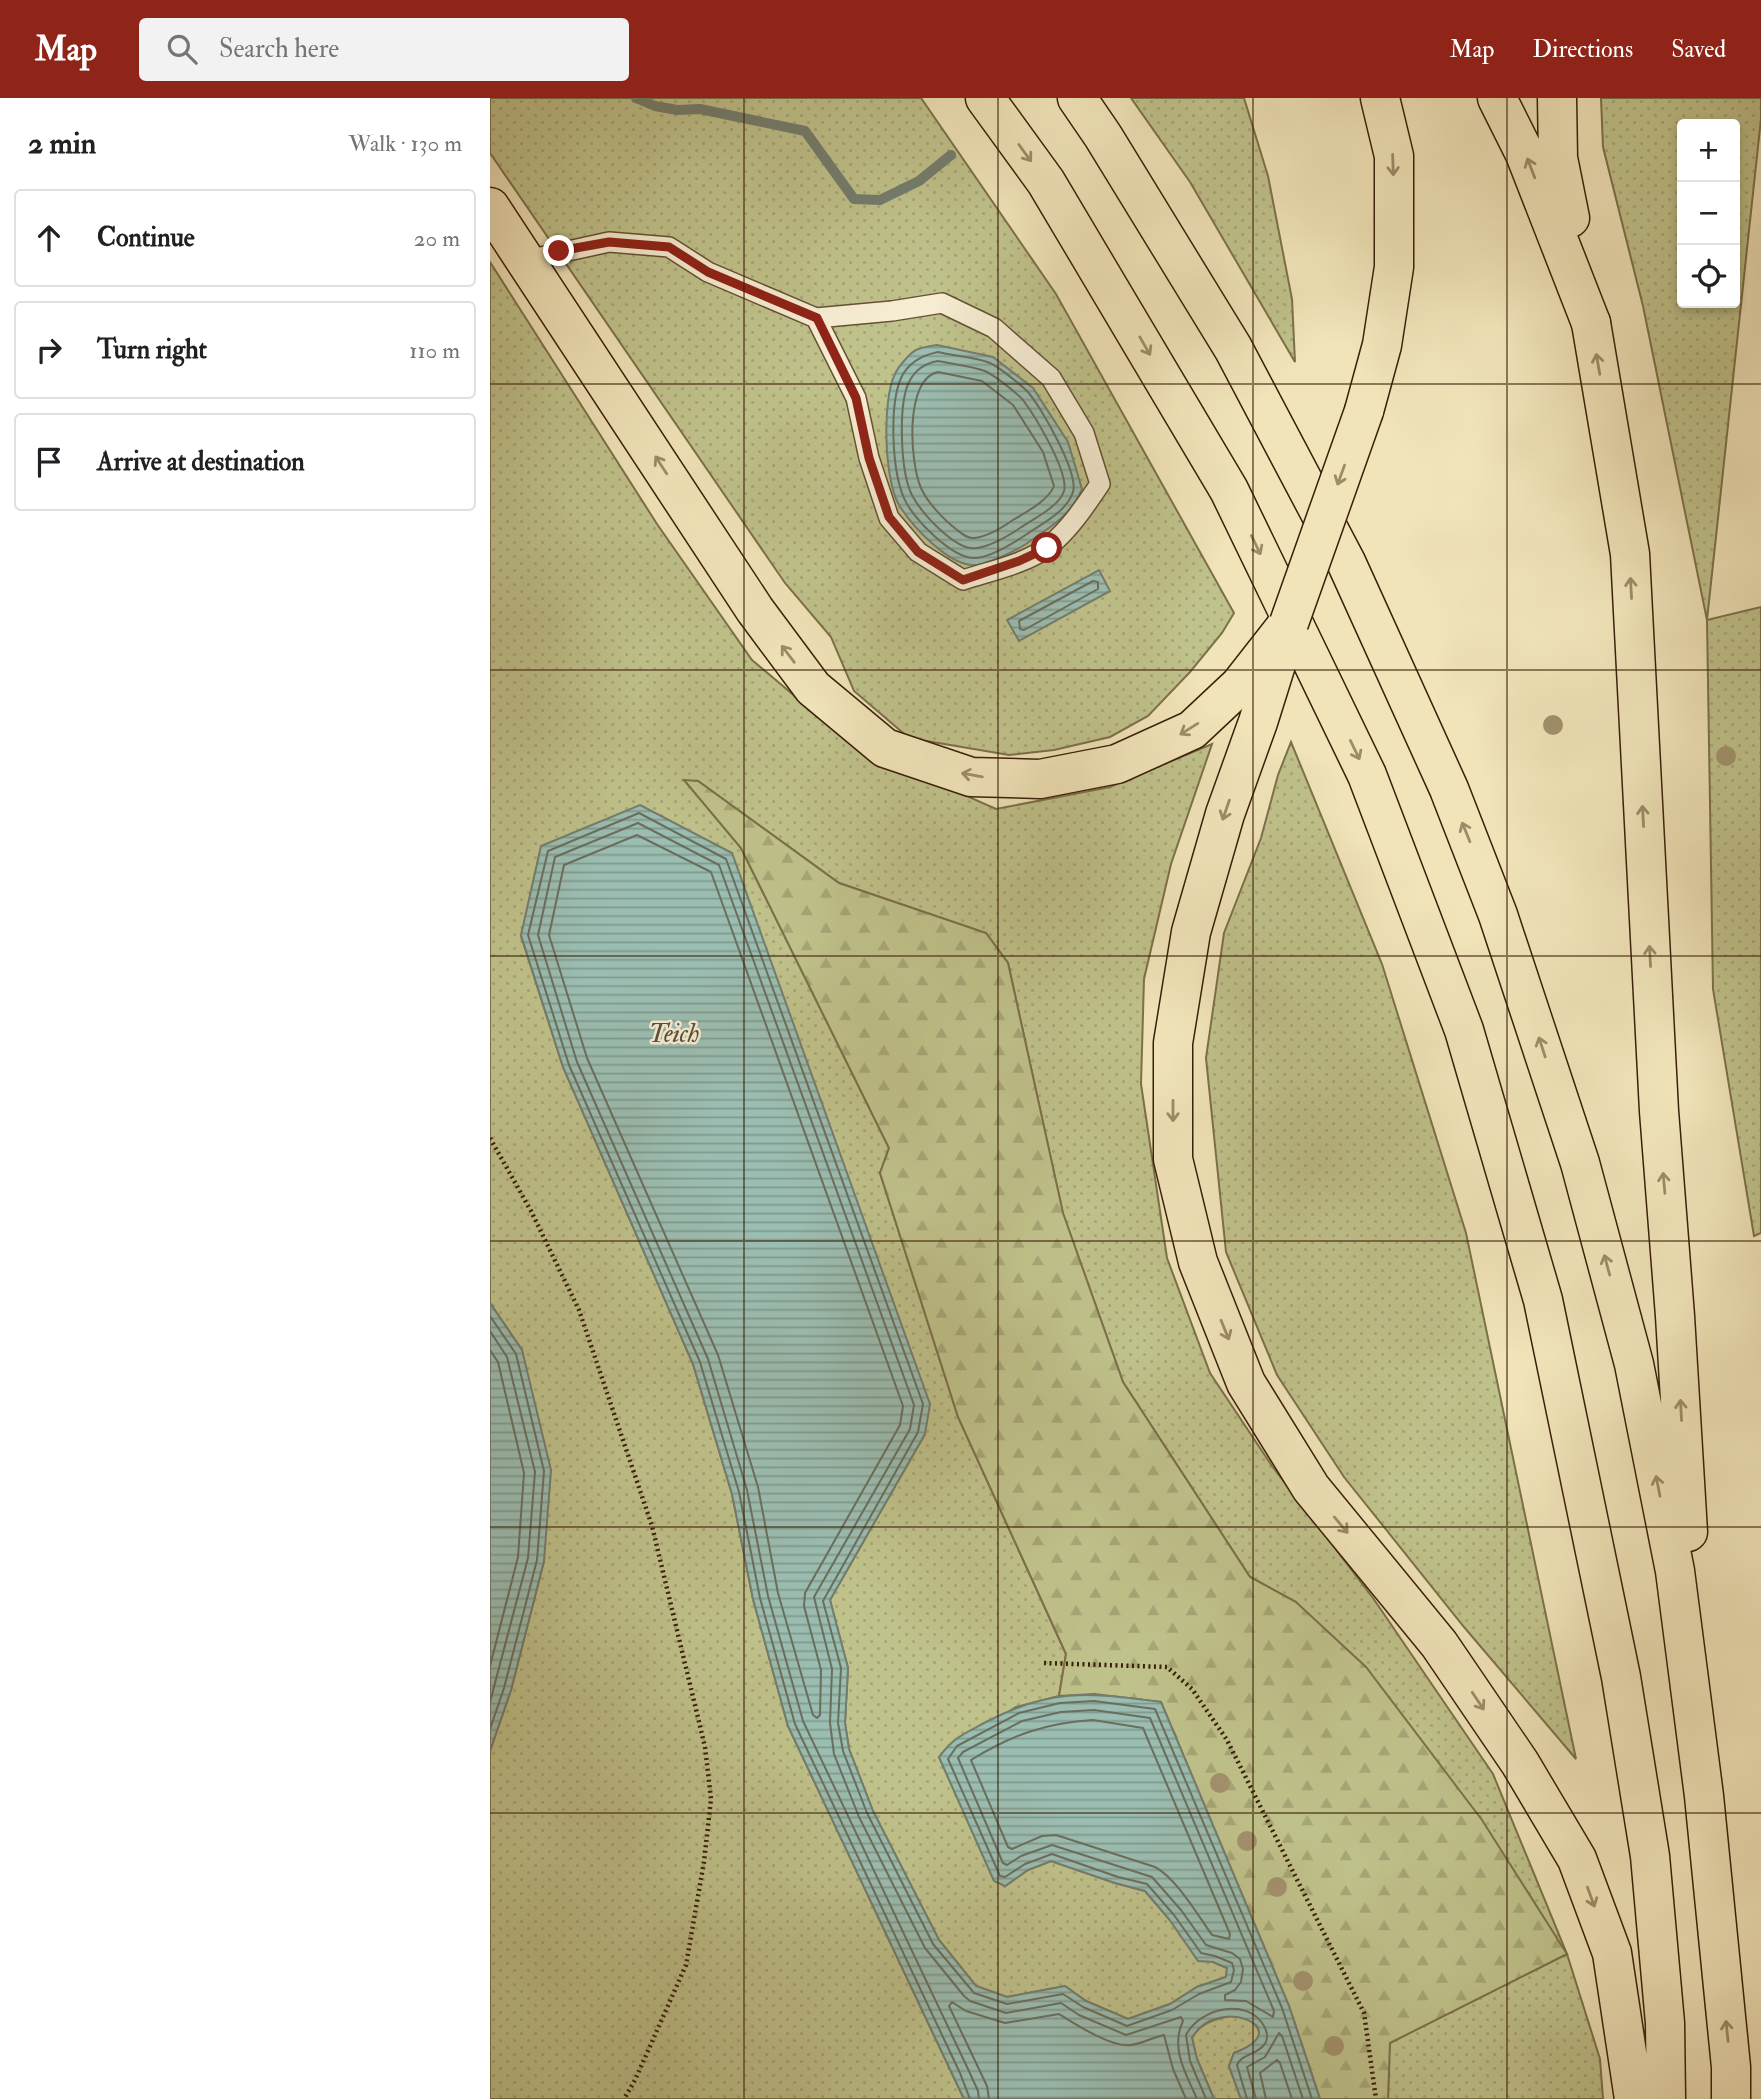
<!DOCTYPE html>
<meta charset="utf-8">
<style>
body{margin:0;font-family:"IM FELL Double Pica",serif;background:#f2f2f2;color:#202124}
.controls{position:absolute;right:21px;top:21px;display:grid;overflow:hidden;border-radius:7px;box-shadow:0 4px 10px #0003}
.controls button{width:63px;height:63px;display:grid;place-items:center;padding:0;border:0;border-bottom:2px solid #e0e0e0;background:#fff;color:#202124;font:35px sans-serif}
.stop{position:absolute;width:21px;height:21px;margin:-16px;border:5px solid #8f2418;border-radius:50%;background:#fff}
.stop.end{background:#8f2418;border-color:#fff;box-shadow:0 2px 7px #0008}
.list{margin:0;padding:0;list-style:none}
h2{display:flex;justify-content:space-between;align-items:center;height:91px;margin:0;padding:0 28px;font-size:30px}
h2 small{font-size:23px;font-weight:400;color:#757577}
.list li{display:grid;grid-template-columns:46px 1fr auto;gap:21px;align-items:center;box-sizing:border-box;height:98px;margin:0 14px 14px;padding:0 14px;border:2px solid #e0e0e0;border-radius:7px}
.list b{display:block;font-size:26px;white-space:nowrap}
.list em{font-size:23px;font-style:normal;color:#757577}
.icon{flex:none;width:38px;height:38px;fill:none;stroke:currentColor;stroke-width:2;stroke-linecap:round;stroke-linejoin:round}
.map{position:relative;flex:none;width:1271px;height:2001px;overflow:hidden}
header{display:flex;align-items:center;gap:42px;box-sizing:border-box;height:98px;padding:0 35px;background:#8f2418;color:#fff}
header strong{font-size:33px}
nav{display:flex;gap:38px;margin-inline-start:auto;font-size:24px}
.search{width:490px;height:63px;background:#f2f2f2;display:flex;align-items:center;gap:18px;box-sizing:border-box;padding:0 24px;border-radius:7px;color:#757577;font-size:26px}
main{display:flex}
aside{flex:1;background:#fff}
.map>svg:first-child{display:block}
</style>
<header>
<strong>Map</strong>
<div class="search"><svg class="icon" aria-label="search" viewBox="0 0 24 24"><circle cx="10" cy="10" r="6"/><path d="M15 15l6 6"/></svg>Search here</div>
<nav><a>Map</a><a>Directions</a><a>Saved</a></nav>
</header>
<main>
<aside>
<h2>2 min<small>Walk · 130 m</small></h2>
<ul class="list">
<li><svg class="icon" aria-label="ahead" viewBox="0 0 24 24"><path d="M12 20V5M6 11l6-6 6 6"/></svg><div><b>Continue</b></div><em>20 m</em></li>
<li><svg class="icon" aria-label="right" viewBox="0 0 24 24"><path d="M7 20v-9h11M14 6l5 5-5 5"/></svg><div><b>Turn right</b></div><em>110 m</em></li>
<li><svg class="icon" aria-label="arrive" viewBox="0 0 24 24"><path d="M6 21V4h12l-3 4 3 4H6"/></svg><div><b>Arrive at destination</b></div></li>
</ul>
</aside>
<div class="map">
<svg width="1271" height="2001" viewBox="0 0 1271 2001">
<defs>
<pattern id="grass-dots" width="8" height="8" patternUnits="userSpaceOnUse" patternTransform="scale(1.75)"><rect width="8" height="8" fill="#c0c28b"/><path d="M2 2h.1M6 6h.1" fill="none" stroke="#a6a676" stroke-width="1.8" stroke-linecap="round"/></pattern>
<pattern id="forest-firs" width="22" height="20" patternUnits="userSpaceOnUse" patternTransform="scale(1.75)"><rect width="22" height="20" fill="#c0c28b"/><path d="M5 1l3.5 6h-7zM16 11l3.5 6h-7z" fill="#a6a676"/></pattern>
<pattern id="water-rules" width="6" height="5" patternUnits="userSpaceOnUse" patternTransform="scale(1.75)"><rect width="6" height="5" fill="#9bbeb2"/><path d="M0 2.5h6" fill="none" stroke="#7f9a8f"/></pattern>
</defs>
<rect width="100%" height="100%" fill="#f1e4b9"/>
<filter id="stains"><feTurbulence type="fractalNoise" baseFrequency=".00286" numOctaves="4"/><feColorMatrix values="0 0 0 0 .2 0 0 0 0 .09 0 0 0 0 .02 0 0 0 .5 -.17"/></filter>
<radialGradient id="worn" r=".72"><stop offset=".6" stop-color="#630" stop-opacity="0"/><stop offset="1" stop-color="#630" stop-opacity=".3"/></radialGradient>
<!-- grass -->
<path fill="url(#grass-dots)" stroke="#7c704a" stroke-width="2" fill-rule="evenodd" d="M 0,0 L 431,0 L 566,196 L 744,515 L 732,535 L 700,574 L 658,618 L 620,639 L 564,652 L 519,657 L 419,640 L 364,593 L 341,539 L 295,485 L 0,55 Z
M 641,0 L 754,0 L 778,78 L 802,201 L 805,264 L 700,84 Z
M 1111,0 L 1271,0 L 1271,21 L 1217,522 L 1271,509 L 1271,1135 L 1264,1138 L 1223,891 L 1217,522 L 1153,208 L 1113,49 ZM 1192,26 L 1245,26 L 1245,205 L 1192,205 Z
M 0,164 L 167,426 L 262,562 L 364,648 L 506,711 L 620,689 L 722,646 L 681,766 L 654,881 L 651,986 L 677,1160 L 720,1275 L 782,1368 L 883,1500 L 1003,1676 L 1077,1856 L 1110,1961 L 1113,2001 L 898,2001 L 899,1945 L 1077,1856 L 806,1504 L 760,1479 L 633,1284 L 573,1116 L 518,865 L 496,835 L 349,785 L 208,683 L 195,683 L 251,750 L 399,1050 L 390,1075 L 468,1319 L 576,1556 L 569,1598 L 526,1609 L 449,1659 L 504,1782 L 515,1788 L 538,1772 L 561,1763 L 625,1785 L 655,1793 L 679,1821 L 723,1864 L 737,1870 L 736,1879 L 707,1889 L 680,1906 L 638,1921 L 596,1903 L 575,1888 L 517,1899 L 486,1888 L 449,1842 L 383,1713 L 359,1651 L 355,1625 L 358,1570 L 340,1502 L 435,1336 L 31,838 L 73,969 L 203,1266 L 242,1396 L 263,1501 L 298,1628 L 474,2001 L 0,2001 L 0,1653 L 21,1592 L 54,1463 L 32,1252 L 0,1205 Z
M 801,644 L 892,866 L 976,1135 L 1086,1661 L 974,1529 L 854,1379 L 787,1277 L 736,1154 L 716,960 L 734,835 L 771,740 L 788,677 Z
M 750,1917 C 781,1932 771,1945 744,1955 L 739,1968 L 751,2001 L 724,2001 L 707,1961 L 702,1940 C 711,1923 731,1919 750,1917 Z"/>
<!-- forest -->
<path fill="url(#forest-firs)" stroke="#7c704a" stroke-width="2" d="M 194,682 L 208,683 L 349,785 L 496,835 L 518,865 L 573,1115 L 633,1284 L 760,1479 L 806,1504 L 876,1569 L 992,1722 L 1077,1856 L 900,1945 L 898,2001 L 830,2001 L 799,1908 L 671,1604 L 604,1596 L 569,1598 L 576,1556 L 468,1319 L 390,1075 L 399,1050 L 251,750 Z"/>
<!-- water -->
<path fill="url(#water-rules)" stroke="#747e6e" stroke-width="2" d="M 447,247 L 503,259 L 543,290 L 578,344 L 592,391 C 580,419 560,429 536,446 C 525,453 499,466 487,467 C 460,470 422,428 409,407 C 394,382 392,301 405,276 C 408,269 420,255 426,252 C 432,249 441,248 447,247 Z
M 609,472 L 620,493 L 529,543 L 517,522 Z
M 150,707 L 242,755 L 440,1306 L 435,1336 L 340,1502 L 358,1570 L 355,1625 L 359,1651 L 383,1713 L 449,1842 L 486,1888 L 517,1899 L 575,1888 L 596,1903 L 638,1921 L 680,1906 L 707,1889 L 736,1879 L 737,1870 L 723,1864 L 708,1863 L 679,1821 L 655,1793 L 625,1785 L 561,1763 L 538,1772 L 515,1788 L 504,1783 L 449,1659 C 465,1638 474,1636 496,1624 C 563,1589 599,1595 671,1604 L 799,1908 L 830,2001 L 751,2001 L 739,1968 L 744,1955 C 811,1930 725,1896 702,1940 L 707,1961 L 724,2001 L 474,2001 L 298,1628 L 263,1501 L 242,1396 L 203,1266 L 73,969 L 31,837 L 51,748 Z
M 0,1205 L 32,1252 L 61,1372 L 54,1463 L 21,1592 L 0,1653 Z"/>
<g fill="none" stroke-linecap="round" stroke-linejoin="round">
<!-- shore -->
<path stroke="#6a6e5d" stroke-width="2" d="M 448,254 C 464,258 485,259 500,265 C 509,269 531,287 538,294 C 551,309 589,375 583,394 C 577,413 553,425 537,436 C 525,444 499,460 484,460 C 462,460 422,420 414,400 C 402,373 399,308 411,280 C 418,265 433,257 448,254 Z
M 448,263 C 463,266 481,268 495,273 C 504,277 527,295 533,302 C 545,318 579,374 574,393 C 569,409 543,421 530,430 C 518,438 501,448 487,450 C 466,454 432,415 423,399 C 410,376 408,307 419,284 C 425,272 436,265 448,263 Z
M 448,274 L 492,283 L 523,307 L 553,354 L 564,388 C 558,403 536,414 523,422 C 513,429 497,439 484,440 C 477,441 471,435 466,431 C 454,422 437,404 431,390 C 420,366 414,281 448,274 Z
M 603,483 L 608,484 L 608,491 L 534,532 L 530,531 L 529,523 Z
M 147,737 L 221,774 L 413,1308 L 410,1327 L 315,1495 L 314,1508 L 331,1572 L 330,1617 L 327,1620 L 323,1617 L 288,1495 L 268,1389 L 228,1257 L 97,960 L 59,837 L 74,767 Z
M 0,1218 L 26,1256 L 54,1373 L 47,1462 L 14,1590 L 0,1631
M 0,1233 L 17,1259 L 45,1374 L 38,1460 L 0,1604
M 0,1252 L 8,1264 L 34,1375 L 28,1459 L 0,1568
M 604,1612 L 660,1620 L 784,1913 L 783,1919 L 756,1903 L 735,1902 L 735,1897 L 745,1892 L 751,1884 L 753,1871 L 750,1861 L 742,1855 L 716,1847 L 691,1812 L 662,1779 L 562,1747 L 531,1758 L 517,1767 L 513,1765 L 468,1660 L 473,1654 L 532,1623 L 571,1614 Z
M 603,1622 L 653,1630 L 740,1836 L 739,1841 L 722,1837 C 707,1816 687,1781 665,1769 L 566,1737 L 552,1738 L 522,1751 L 518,1749 L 481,1662 C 522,1637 555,1625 603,1622 Z
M 480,2001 L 470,1975 L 305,1626 L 270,1500 L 249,1394 L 210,1264 L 79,967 L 38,837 L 58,753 L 149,715 L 236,761 L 433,1306 L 428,1334 L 333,1503 L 351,1570 L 348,1625 L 353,1653 L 377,1715 L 443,1846 L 484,1895 L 517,1906 L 573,1896 L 593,1909 L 637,1928 L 682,1912 L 709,1896 L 741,1884 L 744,1872 L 742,1865 L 725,1858 L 711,1855 L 684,1817 L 657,1786 L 628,1779 L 562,1756 L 535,1766 L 515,1779 L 510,1778 L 458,1661 L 467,1648 L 529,1615 L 570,1605 L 604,1603 L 665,1611 L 792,1910 L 822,2001
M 489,2001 L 488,1993 L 478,1971 L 313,1623 L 278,1498 L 257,1392 L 218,1261 L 87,964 L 48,837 L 65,759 L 148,725 L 229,767 L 424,1307 L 420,1331 L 324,1499 L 342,1571 L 340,1625 L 344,1656 L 369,1719 L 435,1850 L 474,1898 L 480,1903 L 516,1915 L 571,1905 L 589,1917 L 636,1937 L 691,1919 L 693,1923 C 680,1950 696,1976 707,2001
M 499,2001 L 497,1988 L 459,1908 L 462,1904 L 476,1913 L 515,1925 L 569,1916 C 585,1926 622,1950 641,1947 C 652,1946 663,1939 674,1937 L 683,1971 L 696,2001
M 716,2001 L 700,1963 L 696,1937 C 709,1911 757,1898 774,1928 C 777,1933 778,1938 776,1944 C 769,1957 752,1955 747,1967 L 757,2001
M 766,2001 L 757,1969 L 775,1959 L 789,1935 L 792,1938 L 813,2001
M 776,2001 L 770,1975 L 787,1962 L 790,1965 L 802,2001"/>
<!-- stream -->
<path stroke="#747e6e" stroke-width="10" d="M 146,0 L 165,8 L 187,12 L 210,11 L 315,33 L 364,101 L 390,102 L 429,83 L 461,57"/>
<defs>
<path id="service" d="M 37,162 L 119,144 L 179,149 L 218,174 L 326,220 L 366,300 L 379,360 L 399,420 L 428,454 L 473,482 C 500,473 536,466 559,448 C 580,431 595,408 610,386 L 594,335 L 561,280 L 504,230 L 452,205 L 402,213 L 326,220"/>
<path id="trunk" d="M 1007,0 L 1035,56 L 1101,225
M 1067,0 L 1068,60 L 1080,120
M 0,109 L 265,512 L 323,590 L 395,650 L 481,679 L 550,681 L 627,666 L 702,632 L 750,587 L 797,527
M 874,313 L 892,247 L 904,169 L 904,58 L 890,0"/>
<path id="motorway" d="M 495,0 L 556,84 L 739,392 L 877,677 L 974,932 L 1053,1202 L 1131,1579 L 1160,1758 L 1175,1925 L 1176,2001
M 587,0 L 613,38 L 743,250 L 856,464 L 959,691 L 1008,817 L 1090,1065 L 1144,1266 L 1185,1473 L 1214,1698 L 1241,1969 L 1241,2001
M 1101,225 L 1140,456 L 1169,1013 L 1185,1218 L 1198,1434
M 799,525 L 768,624 L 735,716 L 701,834 L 683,945 L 683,1061 L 708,1164 L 756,1285 L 821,1390 L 949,1546 L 1030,1665 L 1087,1761 L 1122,1855 L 1144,2001"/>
</defs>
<!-- service casing -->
<use href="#service" stroke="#675034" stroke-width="22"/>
<!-- trunk casing -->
<use href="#trunk" stroke="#391e08" stroke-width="41"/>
<!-- motorway casing -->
<use href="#motorway" stroke="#391e08" stroke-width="41"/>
<!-- path -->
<path stroke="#391e08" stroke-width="4.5" stroke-dasharray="2 3.5" stroke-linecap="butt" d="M 0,1040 L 41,1113 L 89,1212 L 162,1428 L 215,1649 L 221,1701 L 214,1764 L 196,1867 L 145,1982 L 134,2001
M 554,1565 L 677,1569 L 702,1591 L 737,1642 L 874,1915 L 886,2001"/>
<!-- service -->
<use href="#service" stroke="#f6edd2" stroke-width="19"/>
<!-- trunk -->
<use href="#trunk" stroke="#f1e4b9" stroke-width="38"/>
<!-- motorway -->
<use href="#motorway" stroke="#f1e4b9" stroke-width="38"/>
<defs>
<path id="trunk-bridge" d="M 799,525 L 874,313"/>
</defs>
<!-- trunk-bridge casing -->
<use href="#trunk-bridge" stroke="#391e08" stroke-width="41" stroke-linecap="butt"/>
<!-- trunk-bridge -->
<use href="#trunk-bridge" stroke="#f1e4b9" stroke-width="38"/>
</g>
<!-- trees -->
<g fill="#a2926d">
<circle cx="1063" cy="627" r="10"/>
<circle cx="1236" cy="658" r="10"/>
<circle cx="730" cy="1685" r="10"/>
<circle cx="757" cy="1743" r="10"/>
<circle cx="787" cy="1789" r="10"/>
<circle cx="813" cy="1883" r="10"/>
<circle cx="844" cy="1948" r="10"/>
</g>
<!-- one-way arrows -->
<defs><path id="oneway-shaft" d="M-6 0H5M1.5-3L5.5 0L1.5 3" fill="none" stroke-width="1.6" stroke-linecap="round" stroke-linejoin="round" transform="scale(1.75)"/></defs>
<g stroke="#9e8b69">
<use href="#oneway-shaft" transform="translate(535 55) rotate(54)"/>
<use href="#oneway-shaft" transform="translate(903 67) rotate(88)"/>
<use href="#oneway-shaft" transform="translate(1041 70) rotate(-111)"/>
<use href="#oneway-shaft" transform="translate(655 248) rotate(60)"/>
<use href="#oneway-shaft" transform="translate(1108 266) rotate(-100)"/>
<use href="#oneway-shaft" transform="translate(171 367) rotate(-123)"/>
<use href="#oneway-shaft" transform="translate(851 377) rotate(110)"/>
<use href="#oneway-shaft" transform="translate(766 447) rotate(64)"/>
<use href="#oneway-shaft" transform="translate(1141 490) rotate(-93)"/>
<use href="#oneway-shaft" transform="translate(298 556) rotate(-127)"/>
<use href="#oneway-shaft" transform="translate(699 631) rotate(148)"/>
<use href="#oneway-shaft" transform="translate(865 652) rotate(64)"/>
<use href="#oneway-shaft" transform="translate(482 677) rotate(-170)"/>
<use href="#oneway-shaft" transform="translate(736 712) rotate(109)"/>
<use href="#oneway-shaft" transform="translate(1153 718) rotate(-93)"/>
<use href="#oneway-shaft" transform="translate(976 734) rotate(-112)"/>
<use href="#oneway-shaft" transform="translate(1160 858) rotate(-93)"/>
<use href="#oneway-shaft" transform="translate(1052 949) rotate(-108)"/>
<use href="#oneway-shaft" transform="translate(683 1013) rotate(90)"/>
<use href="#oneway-shaft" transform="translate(1174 1085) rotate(-95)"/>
<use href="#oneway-shaft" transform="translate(1117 1167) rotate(-105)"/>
<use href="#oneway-shaft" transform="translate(735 1232) rotate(68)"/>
<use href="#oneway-shaft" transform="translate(1191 1312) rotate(-93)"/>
<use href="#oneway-shaft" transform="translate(1168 1388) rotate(-101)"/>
<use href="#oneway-shaft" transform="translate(851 1427) rotate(50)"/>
<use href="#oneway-shaft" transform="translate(988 1603) rotate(56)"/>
<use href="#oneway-shaft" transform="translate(1101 1799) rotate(70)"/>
<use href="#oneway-shaft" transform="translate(1237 1933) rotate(-96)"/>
</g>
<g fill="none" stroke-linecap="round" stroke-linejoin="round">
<!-- route -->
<path stroke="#8f2418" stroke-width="9" d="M 69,153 L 119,144 L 179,149 L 218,174 L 327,220 L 366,300 L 379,360 L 399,419 L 428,454 L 473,482 L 529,463 L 557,450"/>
</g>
<!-- grid -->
<path fill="none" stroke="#391e08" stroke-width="2" stroke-opacity="0.55" d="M 254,0 L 254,2001M 508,0 L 508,2001M 763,0 L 763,2001M 1017,0 L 1017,2001M 0,286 L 1271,286M 0,572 L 1271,572M 0,858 L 1271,858M 0,1143 L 1271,1143M 0,1429 L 1271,1429M 0,1715 L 1271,1715"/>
<g text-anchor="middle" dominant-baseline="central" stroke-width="5" stroke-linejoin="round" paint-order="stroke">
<!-- water labels -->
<g font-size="26" font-style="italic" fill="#564e3b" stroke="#f6edd2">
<text x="184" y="936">Teich</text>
</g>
</g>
<rect width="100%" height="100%" filter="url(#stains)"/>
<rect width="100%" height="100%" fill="url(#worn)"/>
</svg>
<div class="controls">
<button>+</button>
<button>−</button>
<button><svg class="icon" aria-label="locate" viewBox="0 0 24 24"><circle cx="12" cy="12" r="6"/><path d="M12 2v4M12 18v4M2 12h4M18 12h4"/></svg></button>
</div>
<div class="stop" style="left:557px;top:450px"></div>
<div class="stop end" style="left:69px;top:153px"></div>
</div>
</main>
